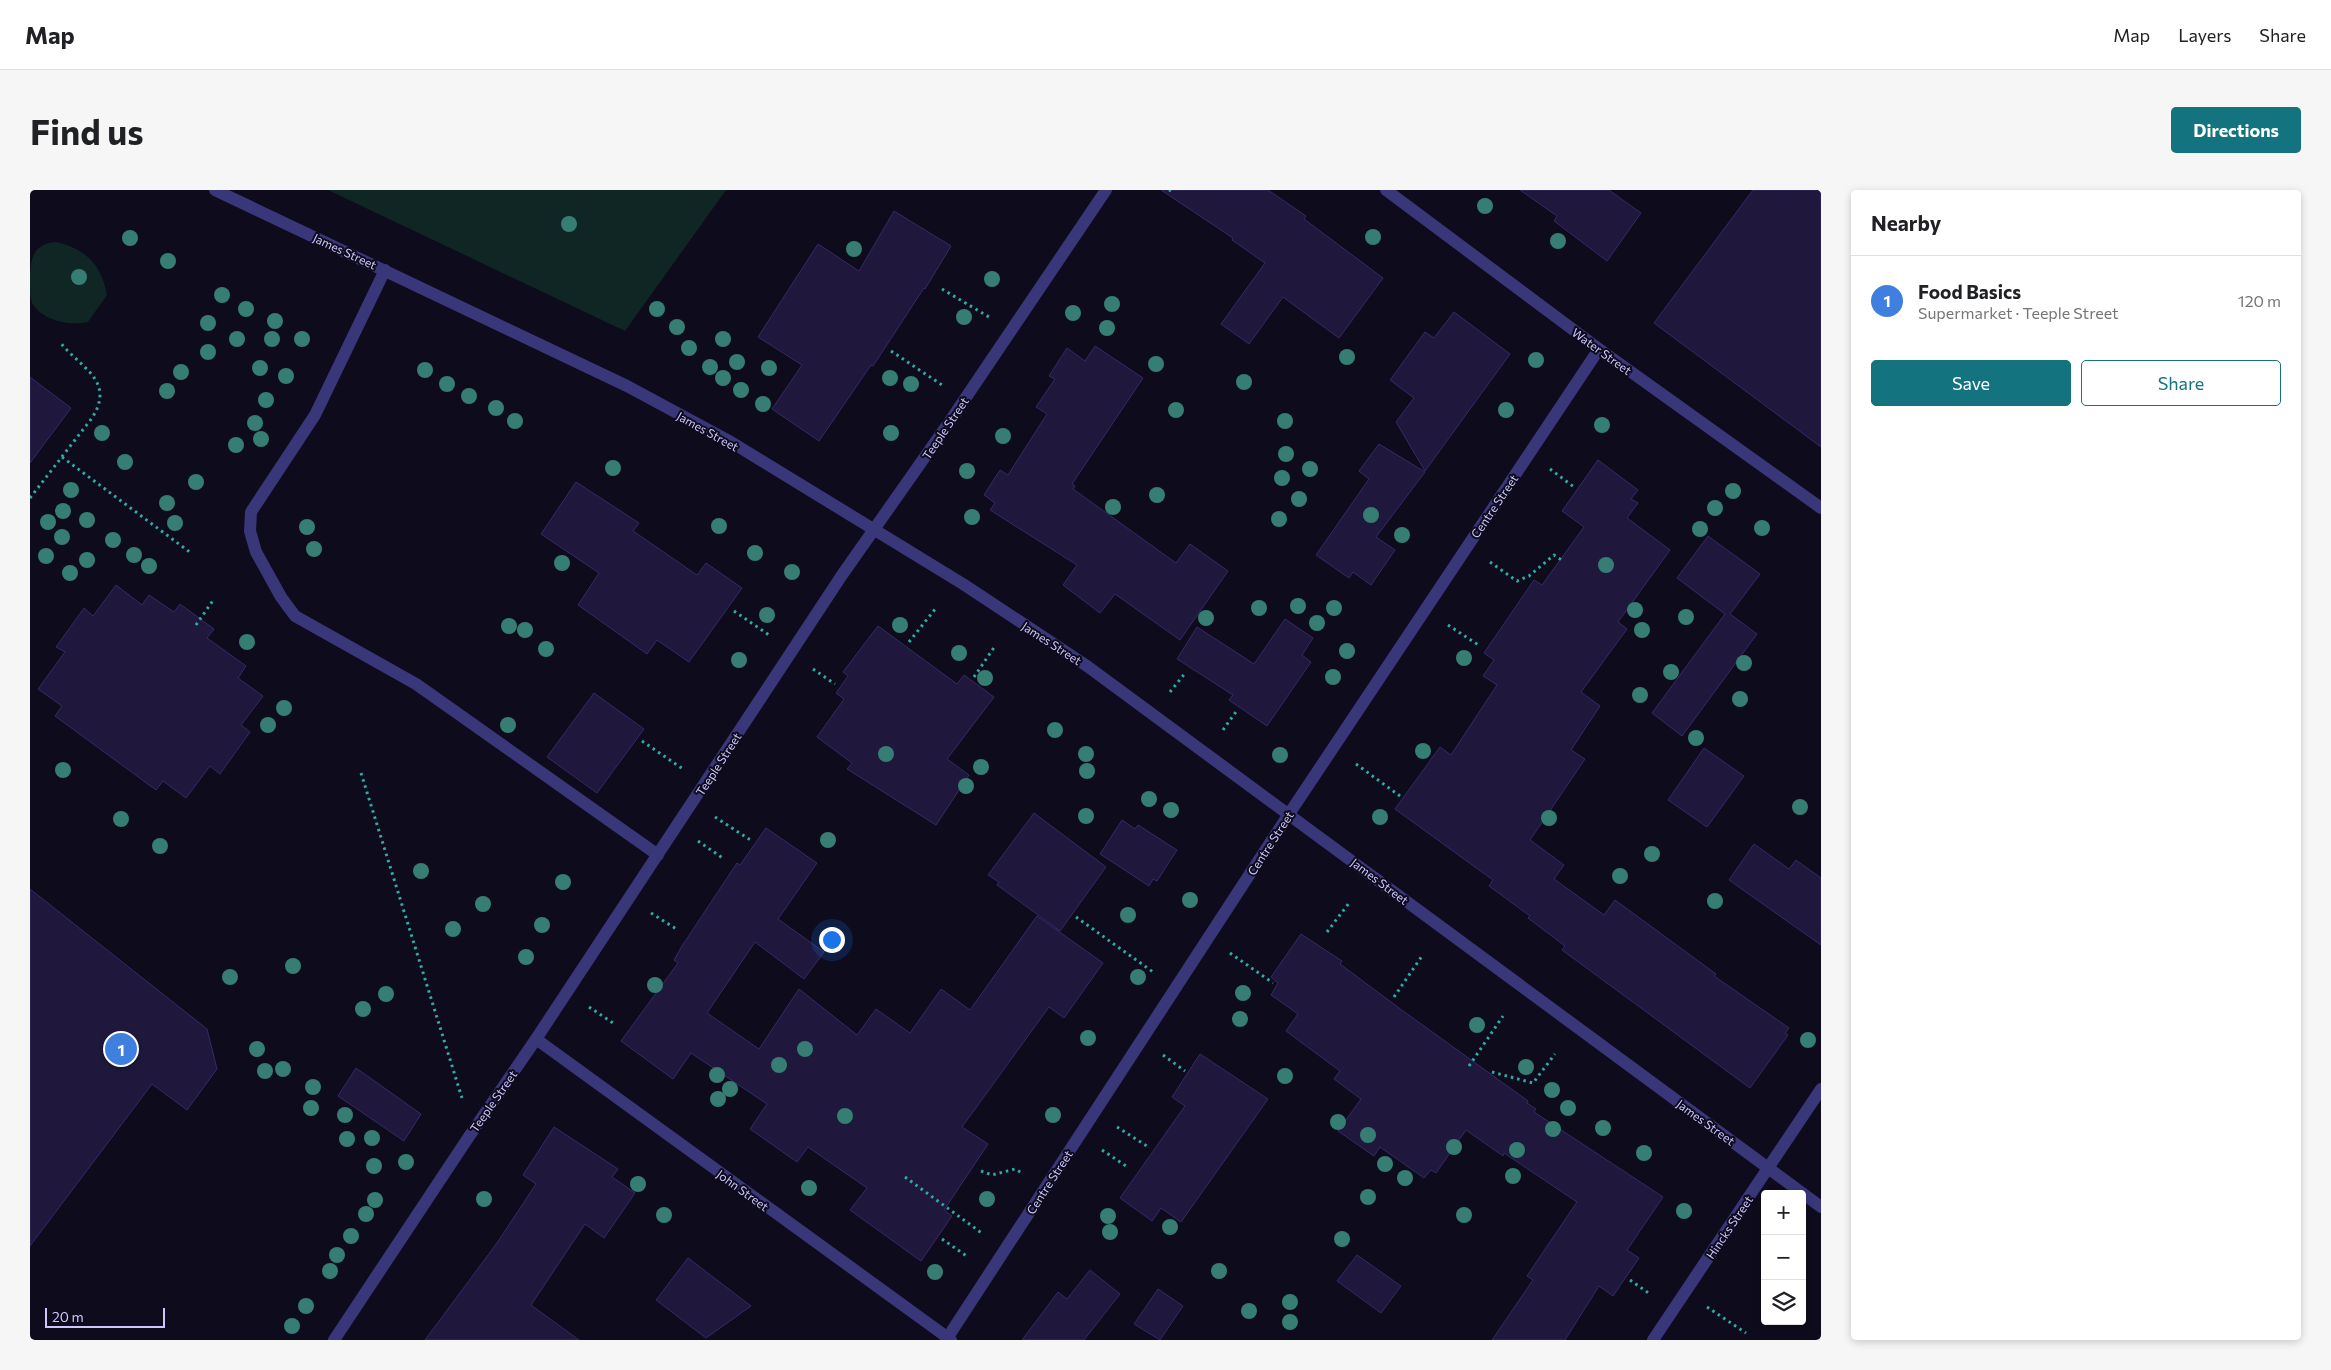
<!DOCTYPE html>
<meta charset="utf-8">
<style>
body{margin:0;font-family:Commissioner,sans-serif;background:#f6f6f6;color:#202124}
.controls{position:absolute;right:15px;bottom:15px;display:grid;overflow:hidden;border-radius:5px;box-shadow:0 2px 8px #0003}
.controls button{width:45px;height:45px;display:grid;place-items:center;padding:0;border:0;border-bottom:1px solid #e0e0e0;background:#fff;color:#202124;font:25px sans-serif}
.scale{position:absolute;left:15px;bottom:12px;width:120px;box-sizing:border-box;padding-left:5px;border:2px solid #cdc7fe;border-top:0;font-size:14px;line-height:18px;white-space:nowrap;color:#cdc7fe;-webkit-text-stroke:4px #0e0b1c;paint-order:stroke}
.you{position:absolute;left:801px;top:749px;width:18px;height:18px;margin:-12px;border:4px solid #fff;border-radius:50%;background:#1a73e8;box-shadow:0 0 0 8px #1a73e833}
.badge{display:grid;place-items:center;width:32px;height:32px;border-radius:50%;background:#13737e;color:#fff;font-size:16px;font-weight:700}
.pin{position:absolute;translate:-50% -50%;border:2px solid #fff;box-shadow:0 1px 5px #0006}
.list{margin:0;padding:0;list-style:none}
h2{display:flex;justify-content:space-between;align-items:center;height:65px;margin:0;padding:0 20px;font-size:21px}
h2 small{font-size:16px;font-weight:400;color:#757577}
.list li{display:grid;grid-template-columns:32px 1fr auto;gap:15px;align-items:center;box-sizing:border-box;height:90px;padding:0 20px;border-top:1px solid #e0e0e0}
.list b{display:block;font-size:19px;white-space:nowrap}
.list p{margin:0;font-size:16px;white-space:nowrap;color:#757577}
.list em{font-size:16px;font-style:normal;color:#757577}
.actions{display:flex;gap:10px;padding:15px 20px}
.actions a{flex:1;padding:11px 0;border:1px solid #13737e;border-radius:5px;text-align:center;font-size:18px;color:#13737e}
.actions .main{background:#13737e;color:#fff}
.icon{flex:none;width:28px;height:28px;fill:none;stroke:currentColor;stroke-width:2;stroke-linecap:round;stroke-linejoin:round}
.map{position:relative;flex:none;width:1791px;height:1150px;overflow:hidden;border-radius:5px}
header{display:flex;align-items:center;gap:30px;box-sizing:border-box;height:70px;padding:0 25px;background:#fff;border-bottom:1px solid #e0e0e0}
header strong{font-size:24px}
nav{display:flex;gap:28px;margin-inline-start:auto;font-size:18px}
.intro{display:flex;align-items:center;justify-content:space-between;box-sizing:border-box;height:120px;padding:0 30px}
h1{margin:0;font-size:35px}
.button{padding:12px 22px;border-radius:5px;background:#13737e;color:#fff;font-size:18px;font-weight:700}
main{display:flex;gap:30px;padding:0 30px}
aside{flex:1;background:#fff;border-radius:5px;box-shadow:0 2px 8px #0003}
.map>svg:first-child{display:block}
</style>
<header>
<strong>Map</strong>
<nav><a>Map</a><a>Layers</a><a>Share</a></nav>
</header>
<div class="intro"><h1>Find us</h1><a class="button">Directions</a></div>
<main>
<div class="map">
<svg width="1791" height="1150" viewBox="0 0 1791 1150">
<rect width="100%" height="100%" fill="#0e0b1c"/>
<!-- green -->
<path fill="#0f2625" d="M 298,0 L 696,0 L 595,141 Z
M 26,52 C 56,59 71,74 77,105 L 58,132 C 39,136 13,131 2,113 C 0,107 0,101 0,94 C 0,73 0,54 26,52 Z"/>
<!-- building -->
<path fill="#1f183c" stroke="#362a68" d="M 1131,0 L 1238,0 L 1276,26 L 1274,29 L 1353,88 L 1309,148 L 1253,107 L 1219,154 L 1191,134 L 1235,73 L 1202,50 L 1203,48 Z
M 1490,0 L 1579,0 L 1611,23 L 1577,71 L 1524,31 L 1527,26 Z
M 1723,0 L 1791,0 L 1791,257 L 1624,133 Z
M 864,21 L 921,56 L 895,99 L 894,98 L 843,176 L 841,175 L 789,251 L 742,219 L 772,175 L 728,147 L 788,54 L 829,81 Z
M 1424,122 L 1480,164 L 1395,281 L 1366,232 L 1384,208 L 1360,190 L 1395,142 L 1404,148 Z
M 1065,156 L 1113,188 L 1042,294 L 1045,296 L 1043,299 L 1146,373 L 1160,354 L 1198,381 L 1150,450 L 1085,404 L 1070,423 L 1033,395 L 1047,375 L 960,320 L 965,313 L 954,305 L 970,280 L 978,285 L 1017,224 L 1006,217 L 1025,189 L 1019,186 L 1037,158 L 1055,171 Z
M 0,187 L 41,218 L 0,273 Z
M 1349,254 L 1395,282 L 1346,347 L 1365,360 L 1341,395 L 1323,382 L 1319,388 L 1286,365 L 1339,289 L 1329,281 Z
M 1568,270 L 1608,300 L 1601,309 L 1608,313 L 1597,328 L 1640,360 L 1588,432 L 1597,439 L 1551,502 L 1570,516 L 1541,560 L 1555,569 L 1500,650 L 1534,675 L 1524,689 L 1574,725 L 1585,710 L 1686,784 L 1684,786 L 1759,838 L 1755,843 L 1758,845 L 1720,898 L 1532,760 L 1535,756 L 1498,728 L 1500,726 L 1459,696 L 1463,690 L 1365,619 L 1410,557 L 1421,565 L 1467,495 L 1453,486 L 1464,470 L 1454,463 L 1504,390 L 1512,395 L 1554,337 L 1532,321 Z
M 546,292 L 609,333 L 603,341 L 667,385 L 676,373 L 712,398 L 659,472 L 627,450 L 617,464 L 548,415 L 569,383 L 511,344 Z
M 1678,346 L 1730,384 L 1700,424 L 1727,444 L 1652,546 L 1622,523 L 1695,424 L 1647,388 Z
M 86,395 L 112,415 L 119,405 L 144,422 L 150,414 L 184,439 L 177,448 L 216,476 L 208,488 L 233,506 L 211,535 L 220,542 L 190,584 L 180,576 L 156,608 L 133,591 L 126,600 L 25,526 L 32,516 L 8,499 L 35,462 L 26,457 L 54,418 L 63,426 Z
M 1255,429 L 1283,448 L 1272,465 L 1281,472 L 1237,536 L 1199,510 L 1203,505 L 1147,469 L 1167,437 L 1224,474 Z
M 848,436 L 927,494 L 934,485 L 964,507 L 917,569 L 939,585 L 906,635 L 817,579 L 822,573 L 787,547 L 814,509 L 806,503 L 818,486 L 813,482 Z
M 564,503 L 614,539 L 567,603 L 517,567 Z
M 1674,558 L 1714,586 L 1677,637 L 1638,610 Z
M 1004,623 L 1076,677 L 1030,741 L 967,695 L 969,692 L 958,685 Z
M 1092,630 L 1105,639 L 1108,635 L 1147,660 L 1127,691 L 1123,689 L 1119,696 L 1070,664 Z
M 736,638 L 787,673 L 748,729 L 794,762 L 774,789 L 725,752 L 677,823 L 729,859 L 769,799 L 827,845 L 846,819 L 880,843 L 911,799 L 940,820 L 1007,726 L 1073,773 L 1034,828 L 1019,817 L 932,937 L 958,954 L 914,1020 L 922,1026 L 891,1071 L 820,1020 L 837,998 L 778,957 L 767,972 L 720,939 L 737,914 L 661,863 L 643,889 L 591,851 L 648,773 L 644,770 L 652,756 L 707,673 L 710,675 Z
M 1724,654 L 1759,679 L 1766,670 L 1791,688 L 1791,755 L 1699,690 Z
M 0,699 L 177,839 L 187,879 L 157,920 L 122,894 L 0,1056 Z
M 1271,744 L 1312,771 L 1310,774 L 1369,818 L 1498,911 L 1497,913 L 1506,919 L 1504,922 L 1633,1007 L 1597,1060 L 1609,1068 L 1583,1106 L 1569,1096 L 1535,1150 L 1462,1150 L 1503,1090 L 1497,1086 L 1547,1012 L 1474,963 L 1473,966 L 1436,940 L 1406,983 L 1401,980 L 1394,988 L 1350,957 L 1344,966 L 1308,941 L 1331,909 L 1304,889 L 1310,881 L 1256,841 L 1268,824 L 1241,805 L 1248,793 L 1241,787 Z
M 1170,864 L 1238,909 L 1151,1032 L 1131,1018 L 1122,1031 L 1090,1008 L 1155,916 L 1142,907 Z
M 326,878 L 391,924 L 374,951 L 308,906 Z
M 524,937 L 588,979 L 582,987 L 605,1003 L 574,1048 L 555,1034 L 501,1115 L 549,1150 L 395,1150 L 467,1053 L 506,994 L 493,985 Z
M 1327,1065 L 1371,1096 L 1351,1123 L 1307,1091 Z
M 658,1068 L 721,1116 L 676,1148 L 626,1110 Z
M 1060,1080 L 1090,1104 L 1054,1150 L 992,1150 L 1028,1102 L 1037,1109 Z
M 1128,1099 L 1153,1116 L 1130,1150 L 1104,1134 Z"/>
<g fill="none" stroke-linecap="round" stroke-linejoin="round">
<!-- path -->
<path stroke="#2eaba3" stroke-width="3" stroke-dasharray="2.5 4" stroke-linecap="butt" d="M 1139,0 L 1141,1
M 912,99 L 959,127
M 861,161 L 912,195
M 32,267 L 161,363
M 1520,279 L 1544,297
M 0,308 L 62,228 C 86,190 50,178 30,152
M 1460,372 L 1487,391 L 1499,386 L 1524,365 L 1533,371
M 704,421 L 739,445
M 166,435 L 184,409
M 1418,435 L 1450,456
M 879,452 L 906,418
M 783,479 L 805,494
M 944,487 L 965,456
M 1140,502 L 1156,482
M 1193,540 L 1208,519
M 612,551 L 653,579
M 1326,574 L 1370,606
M 331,583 L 432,908
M 685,627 L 722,651
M 668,651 L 694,669
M 621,723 L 648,740
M 1046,727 L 1123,782
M 1297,742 L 1319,713
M 1200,763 L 1243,793
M 1364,807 L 1392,766
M 559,817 L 586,835
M 1133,865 L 1155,881
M 1439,876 L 1473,826
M 1462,882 L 1503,893 L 1525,864
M 1087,937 L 1120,958
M 1072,960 L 1099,978
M 951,981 L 962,985 L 985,979 L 992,983
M 875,987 L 953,1044
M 912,1049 L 938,1067
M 1600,1090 L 1620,1104
M 1677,1117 L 1716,1143"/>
<!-- minor -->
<path stroke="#39377a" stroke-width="12" d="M 185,0 L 597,196 L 701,252 L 933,394 L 1057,476 L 1791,1017
M 1356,0 L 1569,159 L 1791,318
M 355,80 L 285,225 L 221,322 L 220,341 L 226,362 L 251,407 L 265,426 L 386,494 L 628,665
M 506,849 L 921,1150
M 304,1150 L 438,948 L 506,849 L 812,385 L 918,234 L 1076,0
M 916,1150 L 1259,624 L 1569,159
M 1623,1150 L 1791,899"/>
</g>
<!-- trees -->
<g fill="#367e73">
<circle cx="1455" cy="16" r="8"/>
<circle cx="539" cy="34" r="8"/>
<circle cx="1343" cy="47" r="8"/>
<circle cx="100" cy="48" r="8"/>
<circle cx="1528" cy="51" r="8"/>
<circle cx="824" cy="59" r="8"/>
<circle cx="138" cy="71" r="8"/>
<circle cx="49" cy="87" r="8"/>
<circle cx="962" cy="89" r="8"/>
<circle cx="192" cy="105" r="8"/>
<circle cx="1082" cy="114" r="8"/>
<circle cx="216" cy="119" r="8"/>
<circle cx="627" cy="119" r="8"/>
<circle cx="1043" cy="123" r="8"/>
<circle cx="934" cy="127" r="8"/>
<circle cx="245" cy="131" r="8"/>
<circle cx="178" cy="133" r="8"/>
<circle cx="647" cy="137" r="8"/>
<circle cx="1077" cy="138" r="8"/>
<circle cx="207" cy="149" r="8"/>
<circle cx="242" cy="149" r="8"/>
<circle cx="272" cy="149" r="8"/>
<circle cx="693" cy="149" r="8"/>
<circle cx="659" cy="158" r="8"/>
<circle cx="178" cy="162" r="8"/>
<circle cx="1317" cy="167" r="8"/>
<circle cx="1506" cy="170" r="8"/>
<circle cx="707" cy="172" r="8"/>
<circle cx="1126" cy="174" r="8"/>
<circle cx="680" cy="177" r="8"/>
<circle cx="230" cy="178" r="8"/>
<circle cx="739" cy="178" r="8"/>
<circle cx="395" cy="180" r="8"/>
<circle cx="151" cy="182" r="8"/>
<circle cx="256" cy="186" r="8"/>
<circle cx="693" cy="188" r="8"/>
<circle cx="860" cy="188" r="8"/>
<circle cx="1214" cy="192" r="8"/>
<circle cx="417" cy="194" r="8"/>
<circle cx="881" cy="194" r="8"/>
<circle cx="711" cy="200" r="8"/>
<circle cx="137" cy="201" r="8"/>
<circle cx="439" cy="206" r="8"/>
<circle cx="236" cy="210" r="8"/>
<circle cx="733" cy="214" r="8"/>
<circle cx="466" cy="218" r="8"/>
<circle cx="1146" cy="220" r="8"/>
<circle cx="1476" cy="220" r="8"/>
<circle cx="485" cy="231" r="8"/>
<circle cx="1255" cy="231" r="8"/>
<circle cx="225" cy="233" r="8"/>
<circle cx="1572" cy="235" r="8"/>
<circle cx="72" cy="243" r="8"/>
<circle cx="861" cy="243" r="8"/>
<circle cx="973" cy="246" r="8"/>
<circle cx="231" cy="249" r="8"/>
<circle cx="206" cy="255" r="8"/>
<circle cx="1256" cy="264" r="8"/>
<circle cx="95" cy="272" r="8"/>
<circle cx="583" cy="278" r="8"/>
<circle cx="1280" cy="279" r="8"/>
<circle cx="937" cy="281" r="8"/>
<circle cx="1252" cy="288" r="8"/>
<circle cx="166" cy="292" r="8"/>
<circle cx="41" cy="300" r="8"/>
<circle cx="1703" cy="301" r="8"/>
<circle cx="1127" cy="305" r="8"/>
<circle cx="1269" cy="309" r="8"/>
<circle cx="137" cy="313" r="8"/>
<circle cx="1083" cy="317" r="8"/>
<circle cx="1685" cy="318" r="8"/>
<circle cx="33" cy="321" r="8"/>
<circle cx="1341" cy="325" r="8"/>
<circle cx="942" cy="327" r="8"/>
<circle cx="1249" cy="329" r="8"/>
<circle cx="57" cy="330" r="8"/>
<circle cx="18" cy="332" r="8"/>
<circle cx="145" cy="333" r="8"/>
<circle cx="689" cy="336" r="8"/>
<circle cx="277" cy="337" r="8"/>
<circle cx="1732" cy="338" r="8"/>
<circle cx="1670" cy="339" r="8"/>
<circle cx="1372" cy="345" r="8"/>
<circle cx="32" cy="347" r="8"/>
<circle cx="83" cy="350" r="8"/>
<circle cx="284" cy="359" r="8"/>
<circle cx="725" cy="363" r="8"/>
<circle cx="104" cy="365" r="8"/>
<circle cx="16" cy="366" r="8"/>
<circle cx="57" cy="370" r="8"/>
<circle cx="532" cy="373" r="8"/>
<circle cx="1576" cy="375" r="8"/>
<circle cx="119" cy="376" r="8"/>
<circle cx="762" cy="382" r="8"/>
<circle cx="40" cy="383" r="8"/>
<circle cx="1268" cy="416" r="8"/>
<circle cx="1229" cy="418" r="8"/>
<circle cx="1304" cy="418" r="8"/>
<circle cx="1605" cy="420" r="8"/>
<circle cx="737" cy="425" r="8"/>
<circle cx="1656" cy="427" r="8"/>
<circle cx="1176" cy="428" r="8"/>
<circle cx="1287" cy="433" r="8"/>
<circle cx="870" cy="435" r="8"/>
<circle cx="479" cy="436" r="8"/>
<circle cx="495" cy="440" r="8"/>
<circle cx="1612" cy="440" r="8"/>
<circle cx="217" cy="452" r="8"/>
<circle cx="516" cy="459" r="8"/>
<circle cx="1317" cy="461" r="8"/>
<circle cx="929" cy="463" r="8"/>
<circle cx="1434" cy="468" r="8"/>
<circle cx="709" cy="470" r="8"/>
<circle cx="1714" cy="473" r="8"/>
<circle cx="1641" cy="482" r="8"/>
<circle cx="1303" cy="487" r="8"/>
<circle cx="955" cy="488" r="8"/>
<circle cx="1610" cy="505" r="8"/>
<circle cx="1710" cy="509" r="8"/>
<circle cx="254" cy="518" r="8"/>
<circle cx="238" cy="535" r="8"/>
<circle cx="478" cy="535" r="8"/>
<circle cx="1025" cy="540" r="8"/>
<circle cx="1666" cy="548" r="8"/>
<circle cx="1393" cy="561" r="8"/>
<circle cx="856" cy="564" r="8"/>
<circle cx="1056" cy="564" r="8"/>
<circle cx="1250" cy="565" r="8"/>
<circle cx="951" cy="577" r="8"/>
<circle cx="33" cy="580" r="8"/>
<circle cx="1057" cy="581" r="8"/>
<circle cx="936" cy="596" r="8"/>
<circle cx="1119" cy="609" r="8"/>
<circle cx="1770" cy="617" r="8"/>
<circle cx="1141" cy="620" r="8"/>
<circle cx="1056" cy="626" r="8"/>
<circle cx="1350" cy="627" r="8"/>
<circle cx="1519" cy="628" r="8"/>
<circle cx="91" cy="629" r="8"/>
<circle cx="798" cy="650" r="8"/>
<circle cx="130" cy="656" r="8"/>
<circle cx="1622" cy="664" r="8"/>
<circle cx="391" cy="681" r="8"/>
<circle cx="1590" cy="686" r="8"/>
<circle cx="533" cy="692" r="8"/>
<circle cx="1160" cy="710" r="8"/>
<circle cx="1685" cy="711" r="8"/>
<circle cx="453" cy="714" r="8"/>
<circle cx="1098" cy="725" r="8"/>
<circle cx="512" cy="735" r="8"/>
<circle cx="423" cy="739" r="8"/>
<circle cx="496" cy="767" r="8"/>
<circle cx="263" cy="776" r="8"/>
<circle cx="200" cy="787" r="8"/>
<circle cx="1108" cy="787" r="8"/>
<circle cx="625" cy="795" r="8"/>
<circle cx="1213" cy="803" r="8"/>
<circle cx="356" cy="804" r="8"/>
<circle cx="333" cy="819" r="8"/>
<circle cx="1210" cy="829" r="8"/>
<circle cx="1447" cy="835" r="8"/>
<circle cx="1058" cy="848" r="8"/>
<circle cx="1778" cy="850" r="8"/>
<circle cx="227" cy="859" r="8"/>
<circle cx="775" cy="859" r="8"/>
<circle cx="749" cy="875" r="8"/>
<circle cx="1496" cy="877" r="8"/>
<circle cx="253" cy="879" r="8"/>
<circle cx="235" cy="881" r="8"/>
<circle cx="687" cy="885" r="8"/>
<circle cx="1255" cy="886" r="8"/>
<circle cx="283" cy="897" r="8"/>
<circle cx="700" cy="899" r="8"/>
<circle cx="1522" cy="900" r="8"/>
<circle cx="688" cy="909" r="8"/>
<circle cx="281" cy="918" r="8"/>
<circle cx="1538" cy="918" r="8"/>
<circle cx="315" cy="925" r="8"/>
<circle cx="1023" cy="925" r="8"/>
<circle cx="815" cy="926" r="8"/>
<circle cx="1308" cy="932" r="8"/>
<circle cx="1573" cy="938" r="8"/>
<circle cx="1523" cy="939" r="8"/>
<circle cx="1338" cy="945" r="8"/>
<circle cx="342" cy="948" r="8"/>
<circle cx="317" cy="949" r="8"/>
<circle cx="1424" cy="957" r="8"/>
<circle cx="1487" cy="960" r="8"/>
<circle cx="1614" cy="963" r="8"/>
<circle cx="376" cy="972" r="8"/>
<circle cx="1355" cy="974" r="8"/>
<circle cx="344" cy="976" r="8"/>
<circle cx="1483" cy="986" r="8"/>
<circle cx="1375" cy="988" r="8"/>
<circle cx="608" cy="994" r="8"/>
<circle cx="779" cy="998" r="8"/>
<circle cx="1338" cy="1007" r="8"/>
<circle cx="454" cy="1009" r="8"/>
<circle cx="957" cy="1009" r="8"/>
<circle cx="345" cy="1010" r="8"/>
<circle cx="1654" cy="1021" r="8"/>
<circle cx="336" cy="1024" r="8"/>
<circle cx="634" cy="1025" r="8"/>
<circle cx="1434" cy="1025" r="8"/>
<circle cx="1078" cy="1026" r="8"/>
<circle cx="1140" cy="1037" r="8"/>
<circle cx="1080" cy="1042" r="8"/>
<circle cx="321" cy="1046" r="8"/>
<circle cx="1312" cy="1049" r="8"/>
<circle cx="307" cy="1065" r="8"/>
<circle cx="300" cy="1081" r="8"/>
<circle cx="1189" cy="1081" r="8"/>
<circle cx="905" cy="1082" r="8"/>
<circle cx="1260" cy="1112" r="8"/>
<circle cx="276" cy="1116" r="8"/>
<circle cx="1219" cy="1121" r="8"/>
<circle cx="1260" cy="1132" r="8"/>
<circle cx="262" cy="1136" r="8"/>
</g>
<g text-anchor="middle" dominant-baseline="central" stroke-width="4" stroke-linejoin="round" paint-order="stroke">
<!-- street labels -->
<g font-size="12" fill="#cdc7fe" stroke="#0e0b1c">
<text transform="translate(315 61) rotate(25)">James Street</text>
<text transform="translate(1572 161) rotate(36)">Water Street</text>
<text transform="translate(915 238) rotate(-56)">Teeple Street</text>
<text transform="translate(678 241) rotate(29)">James Street</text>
<text transform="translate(1464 316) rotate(-56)">Centre Street</text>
<text transform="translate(1022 453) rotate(33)">James Street</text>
<text transform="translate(688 574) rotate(-57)">Teeple Street</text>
<text transform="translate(1240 653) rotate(-57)">Centre Street</text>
<text transform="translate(1350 691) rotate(37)">James Street</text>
<text transform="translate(463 911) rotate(-55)">Teeple Street</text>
<text transform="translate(1676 932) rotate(36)">James Street</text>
<text transform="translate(1019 992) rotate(-57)">Centre Street</text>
<text transform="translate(713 1000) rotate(36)">John Street</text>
<text transform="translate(1699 1037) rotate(-56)">Hincks Street</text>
</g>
</g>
</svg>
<div class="controls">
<button>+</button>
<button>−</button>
<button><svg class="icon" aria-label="layers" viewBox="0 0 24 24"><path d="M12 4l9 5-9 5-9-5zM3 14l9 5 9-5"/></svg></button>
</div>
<div class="scale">20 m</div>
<div class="you"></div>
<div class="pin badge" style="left:91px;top:859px;background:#3f7fe0">1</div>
</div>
<aside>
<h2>Nearby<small></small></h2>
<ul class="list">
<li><span class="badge" style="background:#3f7fe0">1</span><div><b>Food Basics</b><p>Supermarket · Teeple Street</p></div><em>120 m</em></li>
</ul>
<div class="actions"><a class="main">Save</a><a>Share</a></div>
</aside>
</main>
